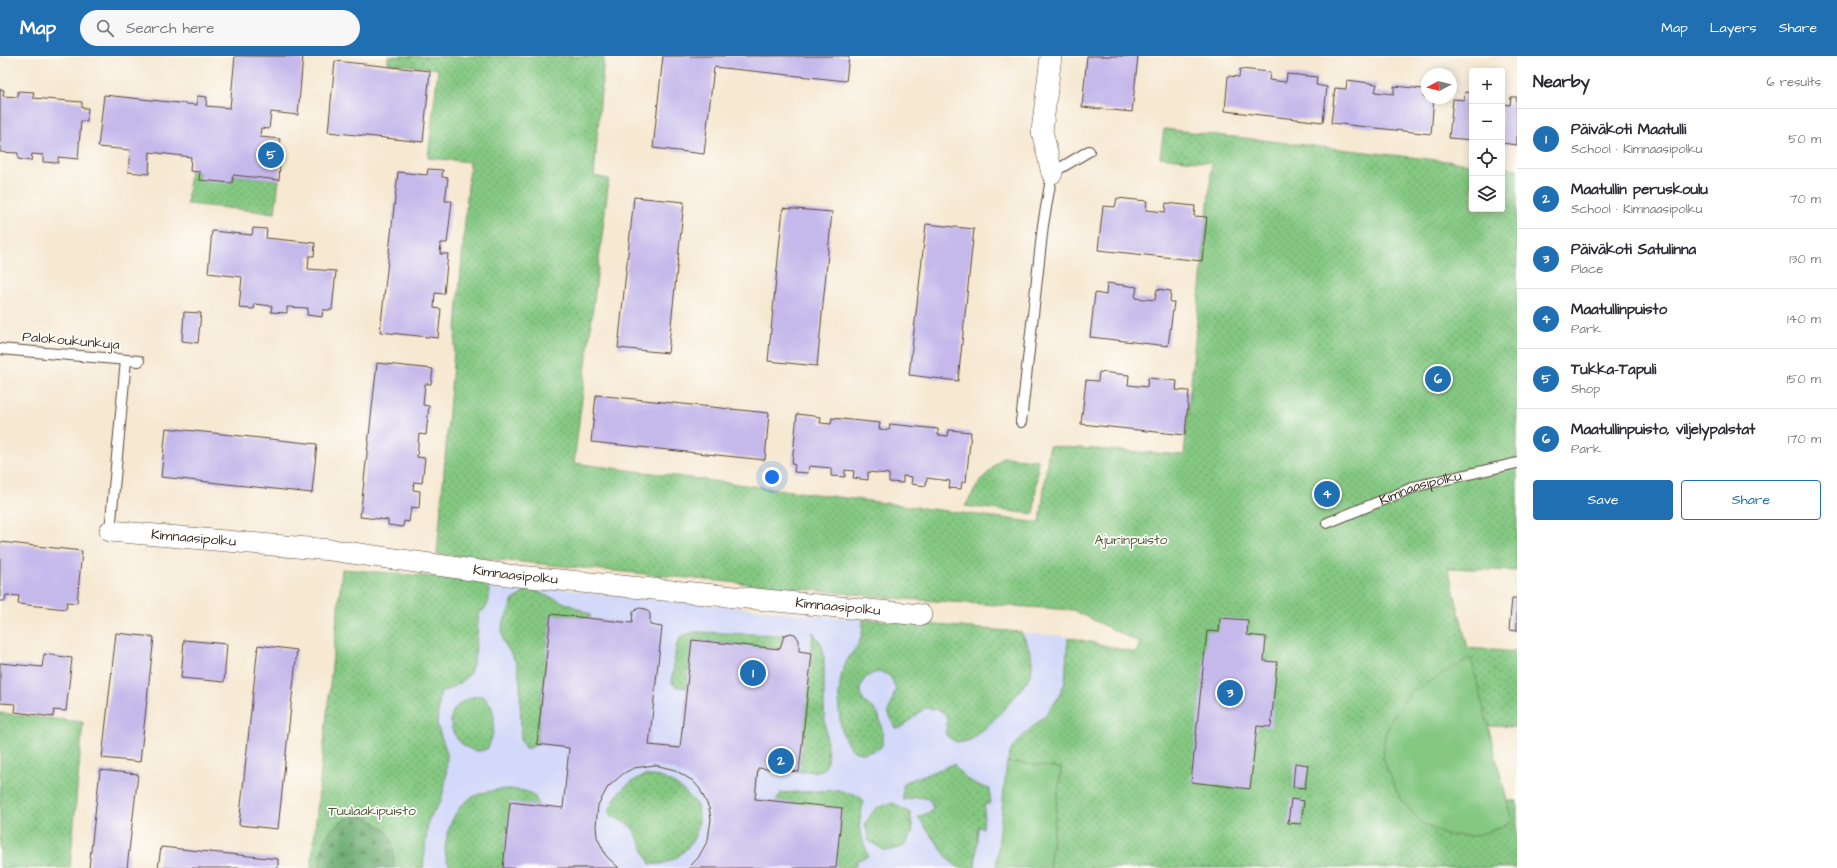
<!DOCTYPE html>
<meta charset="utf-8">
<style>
body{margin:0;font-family:"Architects Daughter",sans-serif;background:#f7f7f7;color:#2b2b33}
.controls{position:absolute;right:12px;top:12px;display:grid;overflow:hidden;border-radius:4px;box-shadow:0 2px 10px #0003}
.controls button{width:36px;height:36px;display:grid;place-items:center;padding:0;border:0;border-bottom:1px solid #e1e1e2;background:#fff;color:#2b2b33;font:20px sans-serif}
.compass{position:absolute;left:1421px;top:12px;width:36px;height:36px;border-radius:50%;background:#fff;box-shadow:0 2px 10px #0003;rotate:263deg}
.you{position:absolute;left:772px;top:421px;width:14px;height:14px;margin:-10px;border:3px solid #fff;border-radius:50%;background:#1a73e8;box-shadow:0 0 0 6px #1a73e833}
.badge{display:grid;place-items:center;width:26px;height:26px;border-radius:50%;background:#1f6fb2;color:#fff;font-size:13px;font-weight:700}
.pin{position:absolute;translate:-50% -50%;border:2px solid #fff;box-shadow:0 1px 4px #0006}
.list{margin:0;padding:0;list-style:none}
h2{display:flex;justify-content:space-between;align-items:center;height:52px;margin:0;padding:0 16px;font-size:17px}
h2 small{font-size:13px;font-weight:400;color:#7c7c81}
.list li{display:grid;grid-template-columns:26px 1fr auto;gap:12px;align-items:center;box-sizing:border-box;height:60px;padding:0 16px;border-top:1px solid #e1e1e2}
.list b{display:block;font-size:15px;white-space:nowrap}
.list p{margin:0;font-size:13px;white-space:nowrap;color:#7c7c81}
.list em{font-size:13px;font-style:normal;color:#7c7c81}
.actions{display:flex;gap:8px;padding:12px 16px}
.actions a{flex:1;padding:9px 0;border:1px solid #1f6fb2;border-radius:4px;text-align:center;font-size:14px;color:#1f6fb2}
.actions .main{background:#1f6fb2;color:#fff}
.icon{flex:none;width:22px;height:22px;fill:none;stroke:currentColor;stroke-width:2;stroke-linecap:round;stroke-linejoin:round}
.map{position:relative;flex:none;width:1517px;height:812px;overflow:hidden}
header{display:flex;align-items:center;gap:24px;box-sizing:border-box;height:56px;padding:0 20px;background:#1f6fb2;color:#fff}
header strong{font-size:19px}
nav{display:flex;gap:22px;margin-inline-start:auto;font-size:14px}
.search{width:280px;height:36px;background:#f7f7f7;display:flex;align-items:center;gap:10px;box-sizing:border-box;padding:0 14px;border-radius:22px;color:#7c7c81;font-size:15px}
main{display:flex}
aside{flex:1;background:#fff}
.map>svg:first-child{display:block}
</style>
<header>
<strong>Map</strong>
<div class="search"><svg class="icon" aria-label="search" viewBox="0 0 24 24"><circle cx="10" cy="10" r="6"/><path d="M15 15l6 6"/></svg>Search here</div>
<nav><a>Map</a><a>Layers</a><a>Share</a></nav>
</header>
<main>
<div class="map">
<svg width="1517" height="812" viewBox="0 0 1517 812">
<defs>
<pattern id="green-dots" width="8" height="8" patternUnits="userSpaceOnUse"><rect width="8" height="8" fill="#84c882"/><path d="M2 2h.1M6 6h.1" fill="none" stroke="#6da36a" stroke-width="1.8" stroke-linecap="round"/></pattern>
<pattern id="forest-firs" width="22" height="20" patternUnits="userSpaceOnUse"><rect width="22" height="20" fill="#6bac70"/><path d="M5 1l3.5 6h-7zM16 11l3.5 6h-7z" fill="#598c5b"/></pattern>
</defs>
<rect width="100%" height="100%" fill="#fdfcf7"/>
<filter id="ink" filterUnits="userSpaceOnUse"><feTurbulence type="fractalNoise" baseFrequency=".025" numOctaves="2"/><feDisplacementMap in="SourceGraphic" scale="8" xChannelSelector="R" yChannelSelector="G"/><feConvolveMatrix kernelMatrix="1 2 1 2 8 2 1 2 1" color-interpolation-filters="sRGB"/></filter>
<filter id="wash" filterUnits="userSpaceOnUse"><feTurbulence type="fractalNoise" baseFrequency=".012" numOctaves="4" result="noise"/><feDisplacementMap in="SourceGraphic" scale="16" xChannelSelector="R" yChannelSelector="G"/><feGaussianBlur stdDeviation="0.9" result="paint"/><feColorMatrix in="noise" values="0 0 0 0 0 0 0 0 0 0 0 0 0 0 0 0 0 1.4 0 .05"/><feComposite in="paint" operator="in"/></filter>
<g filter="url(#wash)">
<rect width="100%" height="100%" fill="#f6e8d1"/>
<!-- built -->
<path fill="#d3d9f9" d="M 451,522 L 832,561 L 1062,580 L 1136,598 L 1120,812 L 423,812 Z"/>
<!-- green -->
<path fill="url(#green-dots)" stroke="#607950" d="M 388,0 L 604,0 L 594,120 L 609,123 L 574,407 L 1040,467 L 1049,390 L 1184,399 L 1212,107 L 1160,101 L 1164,73 L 1472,108 L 1472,153 L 1502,153 L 1502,111 L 1517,113 L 1517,515 L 1448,512 L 1468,592 L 1517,596 L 1517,671 L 1487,670 L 1507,745 L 1517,745 L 1517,812 L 1049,812 L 1061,712 L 1007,706 L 1013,690 L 1045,659 L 1058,642 L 1065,625 L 1068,581 L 1136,597 L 1140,587 L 1073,554 L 905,543 L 437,498 L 470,106 L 428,102 L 438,13 L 388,7 Z
M 190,115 L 200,116 L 232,127 L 233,119 L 279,124 L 275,157 L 187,148 Z
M 1002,401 L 1038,404 L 1034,458 L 965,450 L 977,430 Z
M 342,513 L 481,525 L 490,534 C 489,545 489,552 479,557 C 477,573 477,604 469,618 C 463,627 449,633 440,637 L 437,669 L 447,697 L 446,723 L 441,745 L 428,765 L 423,812 L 311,812 Z
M 529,533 L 556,543 L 590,558 L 590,562 L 551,559 L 537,688 L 530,692 L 525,692 L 521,685 L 520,626 L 517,608 L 503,585 L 502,570 L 513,544 Z
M 863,563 L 1021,576 C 1028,589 1035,602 1031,617 C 1028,629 982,679 970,684 C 961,688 952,686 946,679 C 945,675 947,673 947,669 C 950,654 935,653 925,652 L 901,672 L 895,672 L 888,656 L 896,633 C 895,630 893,625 891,622 C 878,607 853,625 862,642 C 865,649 873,651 878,657 C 880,665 887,685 880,692 C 877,694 872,695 869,696 C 864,698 857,697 854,695 C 835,681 837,633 843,613 C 847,601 857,593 861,582 C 863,576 863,569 863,563 Z
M 694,576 L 784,579 L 780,593 L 692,584 L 687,632 L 675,630 L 672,627 L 676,590 L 681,580 Z
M 813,576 L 822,589 L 824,601 L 824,652 L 828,703 L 825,712 L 819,715 L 799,716 Z
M 479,639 C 500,646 495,677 488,692 C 464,708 423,653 479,639 Z
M 0,657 L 83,666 L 70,812 L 0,812 Z
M 954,708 C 961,721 976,730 990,733 L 990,748 L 985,748 L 983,772 L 978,771 L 975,812 L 959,812 L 950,805 L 918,761 L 931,756 L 933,751 L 929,743 L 918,741 L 903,744 L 903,727 Z
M 643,720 C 659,719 668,723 680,732 C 686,737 694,743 697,750 C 707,776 680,812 650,808 L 634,774 L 629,769 L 609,758 C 613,739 626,727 643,720 Z
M 510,733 C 523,735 535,734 538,749 L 503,812 L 451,812 C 444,801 444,793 447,780 C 455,745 475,734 510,733 Z
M 838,734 L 859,740 L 863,747 L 859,771 L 868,800 L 858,804 L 854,812 L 836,812 L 776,745 L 781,737 Z
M 893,747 L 910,757 L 913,775 L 903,791 L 886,795 L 869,785 L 865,767 L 876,752 Z"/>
<!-- forest -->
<path fill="url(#forest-firs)" stroke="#536b47" d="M 361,760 C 390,772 395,781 394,812 L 320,812 C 320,794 325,774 342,765 C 347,762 355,761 361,760 Z"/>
<!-- pitch -->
<path fill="#84c882" stroke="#607950" d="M 1471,602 L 1512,765 L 1494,774 L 1472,780 L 1446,779 L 1422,767 L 1401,744 L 1383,703 L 1385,679 L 1394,659 L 1410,637 Z
M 1007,706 L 1061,712 L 1049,812 L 996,812 Z"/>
<g id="blocks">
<!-- building -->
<path fill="#c5b9eb" d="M 235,0 L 303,0 L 298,59 L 271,56 L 269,73 L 261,72 L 260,81 L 280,83 L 277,107 L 280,108 L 279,124 L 233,119 L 232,127 L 199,124 L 200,116 L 190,115 L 191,101 L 150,96 L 149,118 L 128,116 L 130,94 L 98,91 L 104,39 L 197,49 L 197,40 L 207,41 L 206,50 L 230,52 Z
M 663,0 L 849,0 L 846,25 L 714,11 L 704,98 L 653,92 Z
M 1087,0 L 1138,0 L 1132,56 L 1082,51 Z
M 335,5 L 430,15 L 423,86 L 328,76 Z
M 1240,13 L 1270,16 L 1269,24 L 1286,26 L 1287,18 L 1317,21 L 1316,29 L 1327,31 L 1323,66 L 1225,55 L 1228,20 L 1239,21 Z
M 1347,24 L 1377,28 L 1375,36 L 1394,38 L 1394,30 L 1424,33 L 1423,41 L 1434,42 L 1431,78 L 1331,67 L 1335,32 L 1346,33 Z
M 0,33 L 4,34 L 3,40 L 18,41 L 18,35 L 34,36 L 33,42 L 82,46 L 82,52 L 88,52 L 87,66 L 81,65 L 78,103 L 58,101 L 58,107 L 43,106 L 43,99 L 32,98 L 31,105 L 18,103 L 18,97 L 0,96 Z
M 1465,36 L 1472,37 L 1472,84 L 1449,82 L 1453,43 L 1464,44 Z
M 1511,41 L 1517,41 L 1517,89 L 1502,87 L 1502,48 L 1510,49 Z
M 428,113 L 443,114 L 442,121 L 448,122 L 445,145 L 452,145 L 447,187 L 441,187 L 440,198 L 448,198 L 444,238 L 435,237 L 434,252 L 441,253 L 438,282 L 380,276 L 398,116 L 427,119 Z
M 634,141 L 684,146 L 668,297 L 618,292 Z
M 1117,142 L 1147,145 L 1146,154 L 1165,156 L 1166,147 L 1195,150 L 1194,160 L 1207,161 L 1202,205 L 1098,194 L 1103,150 L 1115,151 Z
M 783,152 L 832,156 L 817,310 L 768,305 Z
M 926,168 L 974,173 L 958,325 L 909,319 Z
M 253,172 L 267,173 L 266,182 L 315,187 L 314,200 L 309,200 L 308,213 L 336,215 L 332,254 L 323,254 L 322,261 L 307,259 L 308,252 L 287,251 L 287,257 L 271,256 L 272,250 L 255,248 L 254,253 L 239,252 L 242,221 L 208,217 L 212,175 L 252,179 Z
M 1107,227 L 1137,231 L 1135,242 L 1155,244 L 1157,233 L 1171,235 L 1170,246 L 1174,246 L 1168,290 L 1090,281 L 1095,237 L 1106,239 Z
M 184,256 L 201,257 L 198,287 L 182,285 Z
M 377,307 L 433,313 L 431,328 L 425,328 L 423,349 L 429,350 L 426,379 L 419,378 L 417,401 L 425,402 L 422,427 L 414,426 L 413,434 L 420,435 L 419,452 L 411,451 L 409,466 L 404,465 L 403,471 L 388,469 L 388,464 L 360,461 Z
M 1099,316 L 1129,319 L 1128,329 L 1147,331 L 1148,322 L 1177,325 L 1176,334 L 1189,335 L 1185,379 L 1081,368 L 1086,324 L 1098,325 Z
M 596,339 L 769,357 L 765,404 L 591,386 Z
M 797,358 L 821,361 L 820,367 L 831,368 L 832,362 L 880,367 L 879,373 L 889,374 L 890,368 L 938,373 L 938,379 L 948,380 L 949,374 L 971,376 L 966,426 L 962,426 L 961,433 L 949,432 L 950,425 L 927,422 L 926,430 L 911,428 L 912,421 L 903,420 L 903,427 L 889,426 L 889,418 L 868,416 L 868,424 L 853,422 L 854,415 L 845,414 L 845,421 L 831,420 L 831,412 L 809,410 L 808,417 L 794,416 L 795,409 L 792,408 Z
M 166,372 L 317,388 L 312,437 L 161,421 Z
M 0,486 L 82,495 L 77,547 L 67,546 L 66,553 L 18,548 L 19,540 L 6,539 L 5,545 L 0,545 Z
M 1512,542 L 1517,542 L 1517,575 L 1509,574 Z
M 639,552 L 646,553 L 650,558 L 650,569 L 662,571 L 649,689 L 680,692 L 692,584 L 780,593 L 784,579 L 791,577 L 795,578 L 799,584 L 799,595 L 812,597 L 799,716 L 758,712 L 755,743 L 842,752 L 836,812 L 688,812 L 698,802 L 708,784 L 711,763 L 709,752 L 700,733 L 693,725 L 675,714 L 655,709 L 634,712 L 624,717 L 608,731 L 598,749 L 596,770 L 597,781 L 606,800 L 619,812 L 503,812 L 510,746 L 563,752 L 569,692 L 537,688 L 551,558 L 632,567 L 633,556 Z
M 1220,562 L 1248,564 L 1247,579 L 1266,581 L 1264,605 L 1277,606 L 1271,671 L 1257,670 L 1250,733 L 1191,726 L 1207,575 L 1219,576 Z
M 116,577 L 154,581 L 140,706 L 102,702 Z
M 184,584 L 227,588 L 224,626 L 181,622 Z
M 258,589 L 297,594 L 278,773 L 239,769 Z
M 44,598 L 72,602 L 66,655 L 54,654 L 53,661 L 15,656 L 16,648 L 0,647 L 0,607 L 42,611 Z
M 1295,707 L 1308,709 L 1305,732 L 1293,731 Z
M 100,714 L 138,718 L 127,812 L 89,812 Z
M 1291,743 L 1304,745 L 1301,768 L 1288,767 Z
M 161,791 L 278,803 L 278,812 L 158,812 Z"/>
</g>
</g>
<g filter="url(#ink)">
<use href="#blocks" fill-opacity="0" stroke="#574639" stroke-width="1"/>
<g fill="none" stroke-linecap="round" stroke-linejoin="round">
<defs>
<g id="lane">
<path d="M 0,293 L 139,305"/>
<path d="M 1021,366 L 1043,169 L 1052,117 L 1089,95"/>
<path id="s1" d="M 1327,467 L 1417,430 L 1517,407"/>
<path d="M 110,475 L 126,304"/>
</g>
<g id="street">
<path d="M 1051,0 L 1042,75 L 1052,117"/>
<path id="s2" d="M 110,475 L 331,494 L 508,519 L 921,559"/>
</g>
</defs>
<!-- lane casing -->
<use href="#lane" stroke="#574639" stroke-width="12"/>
<!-- street casing -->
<use href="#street" stroke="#574639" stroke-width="22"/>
<!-- lane -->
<use href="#lane" stroke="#fff" stroke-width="10"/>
<!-- street -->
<use href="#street" stroke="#fff" stroke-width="21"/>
</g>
</g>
<g text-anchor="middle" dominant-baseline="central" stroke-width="3.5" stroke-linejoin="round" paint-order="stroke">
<!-- street labels -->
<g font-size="14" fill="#3b2a1e" stroke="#fdfcf7">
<text transform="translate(71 285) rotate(5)">Palokoukunkuja</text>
<text stroke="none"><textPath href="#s1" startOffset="100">Kimnaasipolku</textPath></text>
<text stroke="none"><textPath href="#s2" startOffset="84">Kimnaasipolku</textPath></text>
<text stroke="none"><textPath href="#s2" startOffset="408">Kimnaasipolku</textPath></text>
<text stroke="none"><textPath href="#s2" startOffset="732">Kimnaasipolku</textPath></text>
</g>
<!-- park labels -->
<g font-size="14" fill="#51593c" stroke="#fdfcf7">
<text x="1131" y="484">Ajurinpuisto</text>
<text x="372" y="755">Tuulaakipuisto</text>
</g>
</g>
</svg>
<div class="controls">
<button>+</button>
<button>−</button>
<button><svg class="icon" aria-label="locate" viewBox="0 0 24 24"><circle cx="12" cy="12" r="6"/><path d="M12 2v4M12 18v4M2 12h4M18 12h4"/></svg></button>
<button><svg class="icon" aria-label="layers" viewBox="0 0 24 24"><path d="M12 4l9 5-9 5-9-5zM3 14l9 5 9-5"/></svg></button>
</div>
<svg class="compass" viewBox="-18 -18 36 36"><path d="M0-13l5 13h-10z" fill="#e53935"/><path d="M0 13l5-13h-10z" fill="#7c7c81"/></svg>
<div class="you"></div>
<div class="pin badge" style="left:753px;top:617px">1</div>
<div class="pin badge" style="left:781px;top:705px">2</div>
<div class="pin badge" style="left:1230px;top:637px">3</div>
<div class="pin badge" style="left:1327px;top:438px">4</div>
<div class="pin badge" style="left:271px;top:99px">5</div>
<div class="pin badge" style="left:1438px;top:323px">6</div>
</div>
<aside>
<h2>Nearby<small>6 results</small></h2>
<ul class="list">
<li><span class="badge">1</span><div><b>Päiväkoti Maatulli</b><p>School · Kimnaasipolku</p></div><em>50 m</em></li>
<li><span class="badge">2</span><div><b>Maatullin peruskoulu</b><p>School · Kimnaasipolku</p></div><em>70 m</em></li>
<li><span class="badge">3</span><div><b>Päiväkoti Satulinna</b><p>Place</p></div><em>130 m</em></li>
<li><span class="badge">4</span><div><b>Maatullinpuisto</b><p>Park</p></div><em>140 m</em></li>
<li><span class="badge">5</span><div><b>Tukka-Tapuli</b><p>Shop</p></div><em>150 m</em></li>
<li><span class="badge">6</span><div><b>Maatullinpuisto, viljelypalstat</b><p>Park</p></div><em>170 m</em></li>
</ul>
<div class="actions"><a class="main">Save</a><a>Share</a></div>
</aside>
</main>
